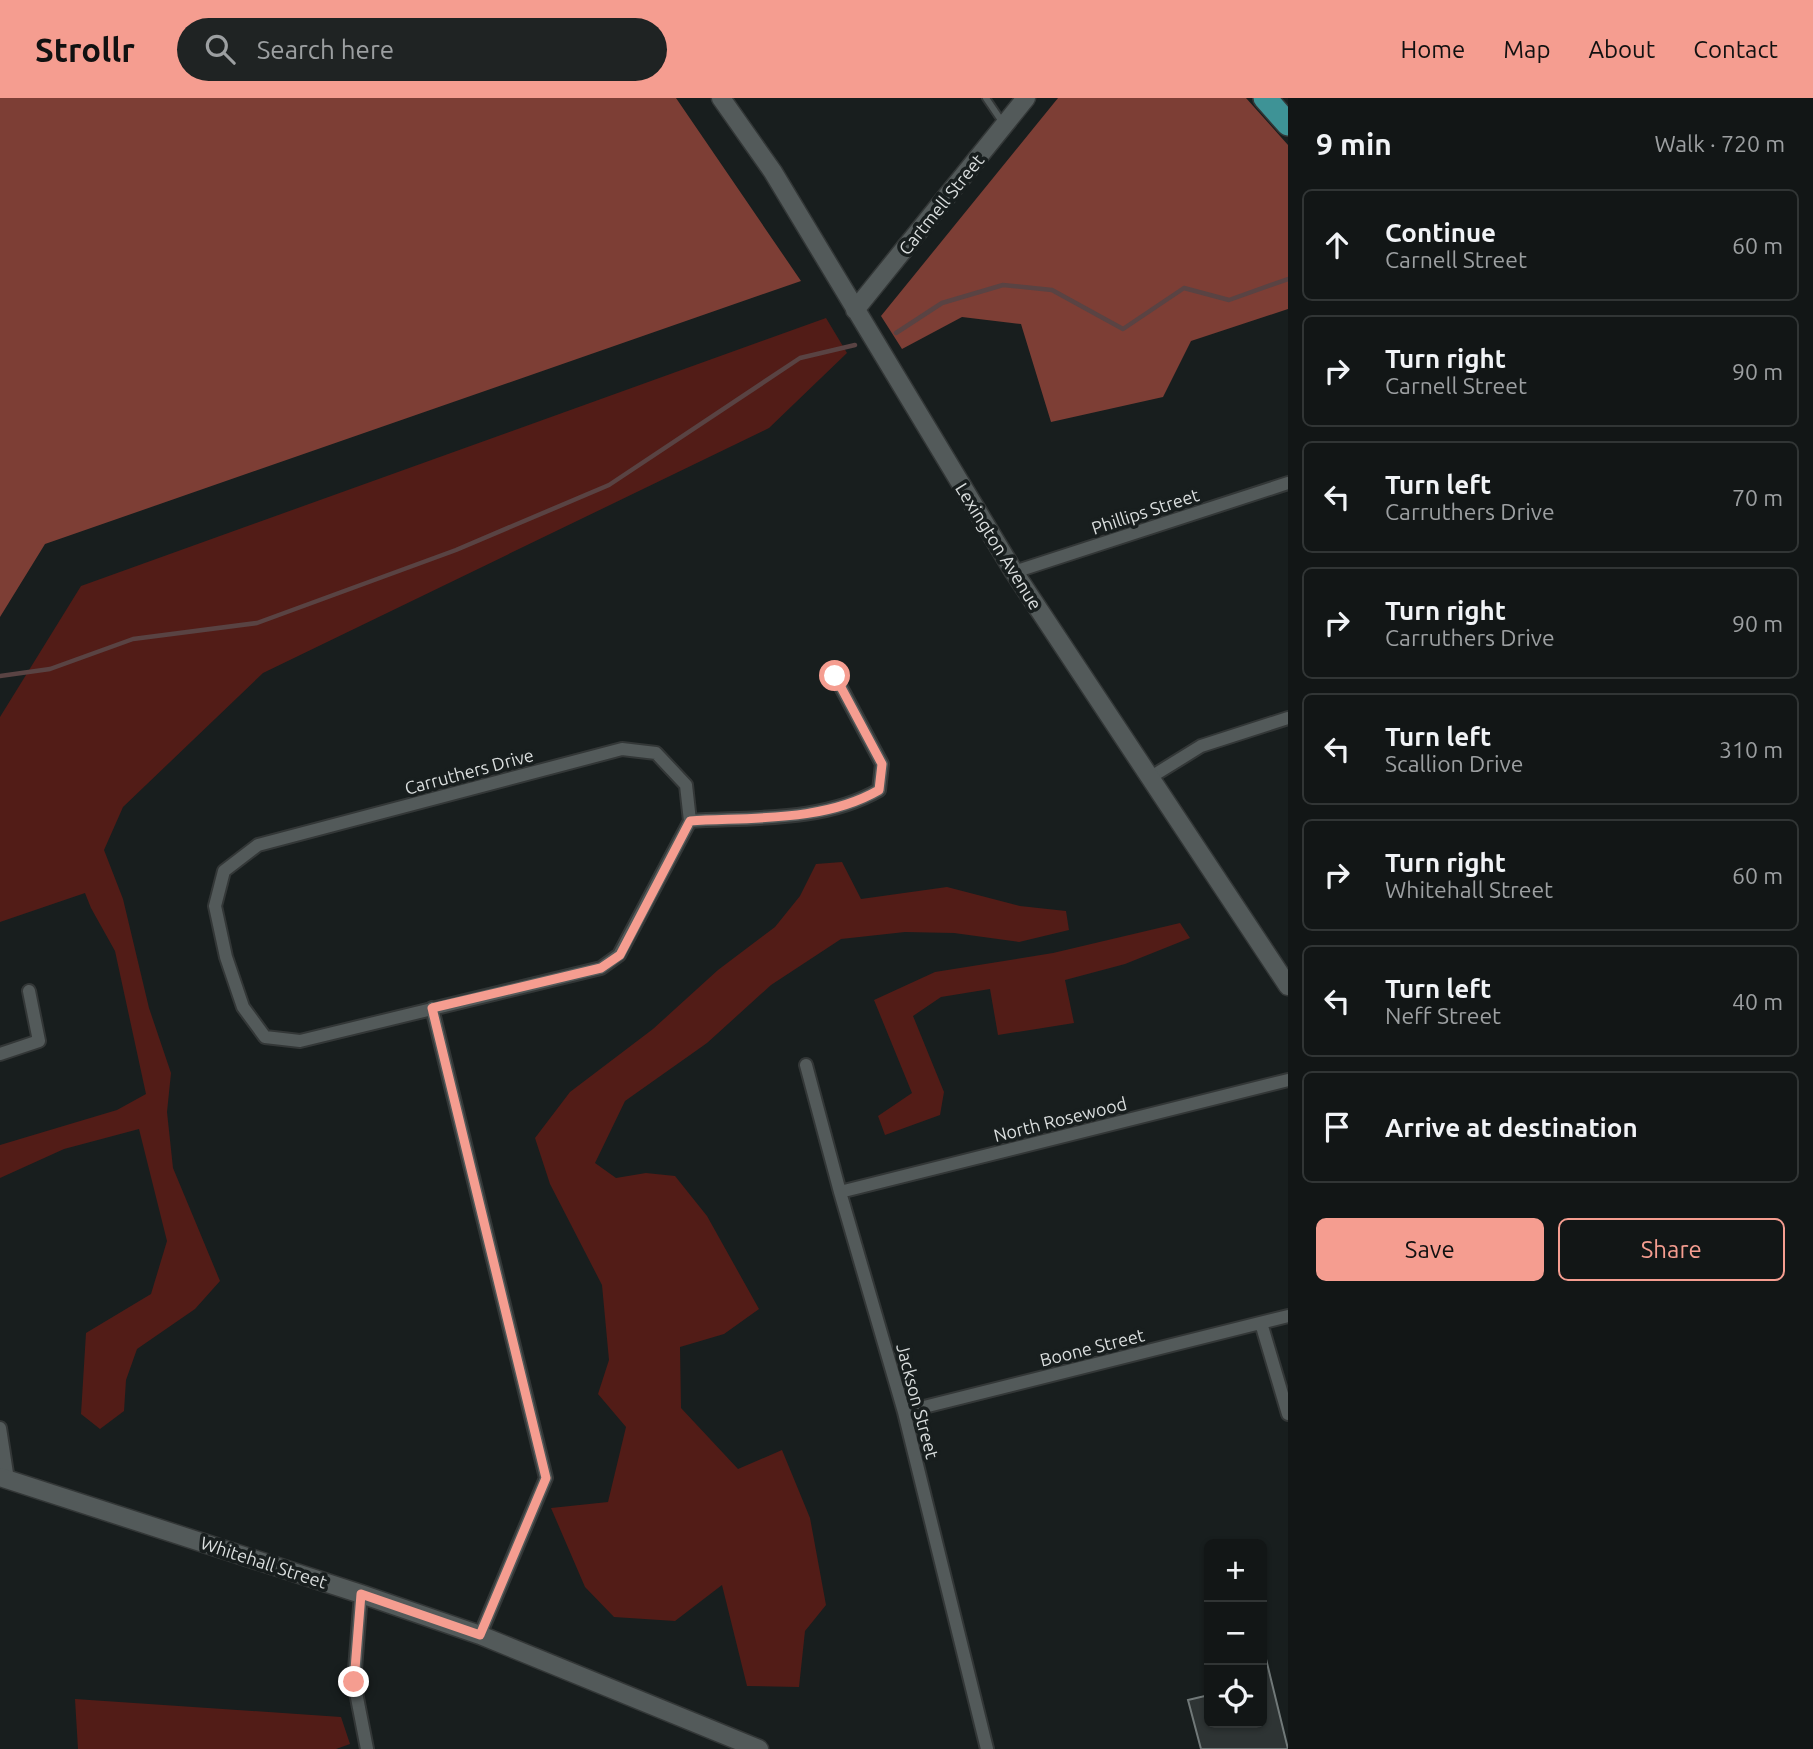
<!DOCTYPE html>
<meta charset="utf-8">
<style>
body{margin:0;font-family:Ubuntu,sans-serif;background:#1f2323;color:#f1f3f6}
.controls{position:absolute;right:21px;bottom:21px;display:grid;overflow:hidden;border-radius:10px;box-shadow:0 2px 5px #0004}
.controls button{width:63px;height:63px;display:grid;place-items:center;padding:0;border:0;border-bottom:2px solid #313535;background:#121616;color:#f1f3f6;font:35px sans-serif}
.stop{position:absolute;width:21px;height:21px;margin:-16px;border:5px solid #f59d90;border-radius:50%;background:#fff}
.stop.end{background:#f59d90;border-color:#fff;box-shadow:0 2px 7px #0008}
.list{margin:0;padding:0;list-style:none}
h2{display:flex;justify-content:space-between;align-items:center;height:91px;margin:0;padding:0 28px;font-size:30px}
h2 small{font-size:23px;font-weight:400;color:#9c9fa1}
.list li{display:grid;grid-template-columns:46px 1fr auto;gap:21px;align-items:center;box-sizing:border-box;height:112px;margin:0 14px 14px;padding:0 14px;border:2px solid #313535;border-radius:10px}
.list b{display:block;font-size:26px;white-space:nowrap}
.list p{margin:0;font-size:23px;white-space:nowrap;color:#9c9fa1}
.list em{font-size:23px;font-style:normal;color:#9c9fa1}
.actions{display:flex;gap:14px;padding:21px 28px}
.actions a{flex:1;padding:16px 0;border:2px solid #f59d90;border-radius:10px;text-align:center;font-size:24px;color:#f59d90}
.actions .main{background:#f59d90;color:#111}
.icon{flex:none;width:38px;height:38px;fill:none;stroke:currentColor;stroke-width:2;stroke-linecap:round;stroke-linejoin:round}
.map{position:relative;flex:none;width:1288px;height:1651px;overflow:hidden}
header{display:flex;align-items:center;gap:42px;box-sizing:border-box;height:98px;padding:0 35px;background:#f59d90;color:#111}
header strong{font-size:33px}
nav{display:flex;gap:38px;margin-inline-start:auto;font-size:24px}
.search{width:490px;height:63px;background:#1f2323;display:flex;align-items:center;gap:18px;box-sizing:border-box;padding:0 24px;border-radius:38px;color:#9c9fa1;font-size:26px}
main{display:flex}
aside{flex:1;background:#121616}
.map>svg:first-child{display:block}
</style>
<header>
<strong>Strollr</strong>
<div class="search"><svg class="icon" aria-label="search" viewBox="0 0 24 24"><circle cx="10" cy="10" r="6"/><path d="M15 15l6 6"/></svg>Search here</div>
<nav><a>Home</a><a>Map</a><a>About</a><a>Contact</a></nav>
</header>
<main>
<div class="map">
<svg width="1288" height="1651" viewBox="0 0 1288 1651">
<rect width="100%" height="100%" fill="#181e1e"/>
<!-- green -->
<path fill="#521c17" d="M 826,220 L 847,255 L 769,330 L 263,575 L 123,709 L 104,752 L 123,801 L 149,910 L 171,975 L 167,1014 L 173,1070 L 220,1183 L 195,1211 L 137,1251 L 126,1282 L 124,1313 L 100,1331 L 81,1316 L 86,1235 L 151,1196 L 167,1143 L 139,1031 L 64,1051 L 0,1080 L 0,1047 L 117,1012 L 146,996 L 115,853 L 91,810 L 85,795 L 0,824 L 0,619 L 81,488 Z
M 842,764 L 861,801 L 947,789 L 1020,808 L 1066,813 L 1069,832 L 1019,844 L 954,835 L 905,834 L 841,841 L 771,887 L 707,945 L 625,1003 L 595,1065 L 616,1080 L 646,1075 L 675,1078 L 707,1118 L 759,1211 L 724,1236 L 680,1249 L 681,1310 L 738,1371 L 782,1352 L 810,1420 L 826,1507 L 805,1533 L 799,1589 L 747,1588 L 722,1487 L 675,1523 L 614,1519 L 585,1489 L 551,1410 L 608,1404 L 626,1329 L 598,1296 L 609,1262 L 602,1187 L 550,1086 L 535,1040 L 570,994 L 653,931 L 718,872 L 775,829 L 800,798 L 816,766 Z
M 1180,825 L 1190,840 L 1125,866 L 1065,882 L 1074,925 L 998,937 L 990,891 L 941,899 L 913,918 L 944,994 L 940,1017 L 885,1037 L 878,1018 L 912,995 L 874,902 L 935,874 L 1053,855 Z
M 75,1601 L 341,1619 L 350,1646 L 336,1651 L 78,1651 Z"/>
<!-- forest -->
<path fill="#7d3e35" d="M 0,0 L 676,0 L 801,183 L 45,446 L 0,519 Z
M 1058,0 L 1246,0 L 1288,47 L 1288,211 L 1191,243 L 1163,299 L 1051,324 L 1021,226 L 962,219 L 902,251 L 881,218 Z"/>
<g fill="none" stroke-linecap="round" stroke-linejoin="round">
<!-- stream -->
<path stroke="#594343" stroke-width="4.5" d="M 896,235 L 942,205 L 1003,187 L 1052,192 L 1123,231 L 1184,190 L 1229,202 L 1288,181
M 0,578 L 50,571 L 133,541 L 257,525 L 456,452 L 609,387 L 800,260 L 855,247"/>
</g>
<!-- building -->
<path fill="#2e3434" stroke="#717979" stroke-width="2" d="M 1262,1561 L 1266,1561 L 1288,1651 L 1201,1651 L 1188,1602 L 1209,1597 L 1209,1625 L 1262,1625 Z"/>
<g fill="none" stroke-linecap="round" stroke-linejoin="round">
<defs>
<path id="lane" d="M 986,0 L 1003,25"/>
<path id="street" d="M 1014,474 L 1288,385
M 622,651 L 656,655 L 686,687 L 690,723 L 619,857 L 601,870 L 300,943 L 265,939 L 243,909 L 226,859 L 215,808 L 224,773 L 258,747 Z
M 1151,679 L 1201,648 L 1288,620
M 690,723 C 752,719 824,724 879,692 L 882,666 L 835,578
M 432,910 L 546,1380 L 480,1537
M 0,956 L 39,943 L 29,893
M 806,967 L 840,1094 L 904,1314 L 987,1651
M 840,1094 L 1288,982
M 1261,1225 L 1288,1316
M 904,1314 L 1288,1218
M 0,1330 L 8,1382
M 361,1496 L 354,1584 L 367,1651"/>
<path id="secondary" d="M 721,0 L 773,74 L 1014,474 L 1288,888
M 855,212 L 1026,0
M 0,1379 L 361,1496 L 480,1537 L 759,1651"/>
<path id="highway" d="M 1265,0 L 1288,26"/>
</defs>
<!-- lane casing -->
<use href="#lane" stroke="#333737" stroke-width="10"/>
<!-- street casing -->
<use href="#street" stroke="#333737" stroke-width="16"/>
<!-- secondary casing -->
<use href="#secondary" stroke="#333737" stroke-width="21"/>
<!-- highway casing -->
<use href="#highway" stroke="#333737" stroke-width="26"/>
<!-- lane -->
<use href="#lane" stroke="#535a5a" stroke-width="6"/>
<!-- street -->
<use href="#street" stroke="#535a5a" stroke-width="12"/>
<!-- secondary -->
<use href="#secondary" stroke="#535a5a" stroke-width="18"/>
<!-- highway -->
<use href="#highway" stroke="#3e9396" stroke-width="23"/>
</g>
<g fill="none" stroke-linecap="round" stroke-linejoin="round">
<!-- route -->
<path stroke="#f59d90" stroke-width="9" d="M 354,1584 L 361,1496 L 480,1537 L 546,1380 L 432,910 L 601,870 L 620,857 L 690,723 C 752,719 824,724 879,692 L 882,666 L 835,578"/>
</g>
<g text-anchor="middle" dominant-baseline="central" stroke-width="7" stroke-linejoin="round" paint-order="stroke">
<!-- street labels -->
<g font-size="18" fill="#dadede" stroke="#181e1e">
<text transform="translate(941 106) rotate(-51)">Cartmell Street</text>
<text transform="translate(1145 413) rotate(-18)">Phillips Street</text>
<text transform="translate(999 448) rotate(58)">Lexington Avenue</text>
<text transform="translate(469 673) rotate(-15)">Carruthers Drive</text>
<text transform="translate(1060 1021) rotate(-14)">North Rosewood</text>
<text transform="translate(1092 1249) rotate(-14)">Boone Street</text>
<text transform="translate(918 1303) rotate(75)">Jackson Street</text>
<text transform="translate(264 1464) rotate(18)">Whitehall Street</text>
</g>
</g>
</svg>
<div class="controls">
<button>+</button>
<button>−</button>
<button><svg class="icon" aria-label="locate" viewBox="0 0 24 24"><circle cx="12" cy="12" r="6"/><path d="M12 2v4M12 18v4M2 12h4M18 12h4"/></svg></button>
</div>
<div class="stop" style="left:835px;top:578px"></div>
<div class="stop end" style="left:354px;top:1584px"></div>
</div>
<aside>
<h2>9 min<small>Walk · 720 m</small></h2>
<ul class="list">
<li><svg class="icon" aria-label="ahead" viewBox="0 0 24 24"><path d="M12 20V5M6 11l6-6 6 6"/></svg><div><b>Continue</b><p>Carnell Street</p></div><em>60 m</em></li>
<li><svg class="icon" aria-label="right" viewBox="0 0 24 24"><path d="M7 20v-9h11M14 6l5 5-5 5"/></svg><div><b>Turn right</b><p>Carnell Street</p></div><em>90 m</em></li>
<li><svg class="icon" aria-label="left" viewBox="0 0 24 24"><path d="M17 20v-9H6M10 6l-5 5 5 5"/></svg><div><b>Turn left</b><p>Carruthers Drive</p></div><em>70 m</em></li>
<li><svg class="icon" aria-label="right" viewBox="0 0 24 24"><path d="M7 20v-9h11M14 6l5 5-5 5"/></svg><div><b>Turn right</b><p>Carruthers Drive</p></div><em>90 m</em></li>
<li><svg class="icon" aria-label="left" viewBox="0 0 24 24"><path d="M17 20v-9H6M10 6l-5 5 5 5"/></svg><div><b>Turn left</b><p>Scallion Drive</p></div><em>310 m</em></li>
<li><svg class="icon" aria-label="right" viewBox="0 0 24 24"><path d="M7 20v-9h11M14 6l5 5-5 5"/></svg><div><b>Turn right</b><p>Whitehall Street</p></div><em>60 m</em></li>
<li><svg class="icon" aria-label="left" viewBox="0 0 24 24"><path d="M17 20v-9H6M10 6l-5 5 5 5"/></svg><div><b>Turn left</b><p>Neff Street</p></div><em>40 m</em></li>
<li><svg class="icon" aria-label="arrive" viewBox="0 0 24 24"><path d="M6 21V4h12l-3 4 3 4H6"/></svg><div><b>Arrive at destination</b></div></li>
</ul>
<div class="actions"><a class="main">Save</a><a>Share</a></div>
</aside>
</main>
